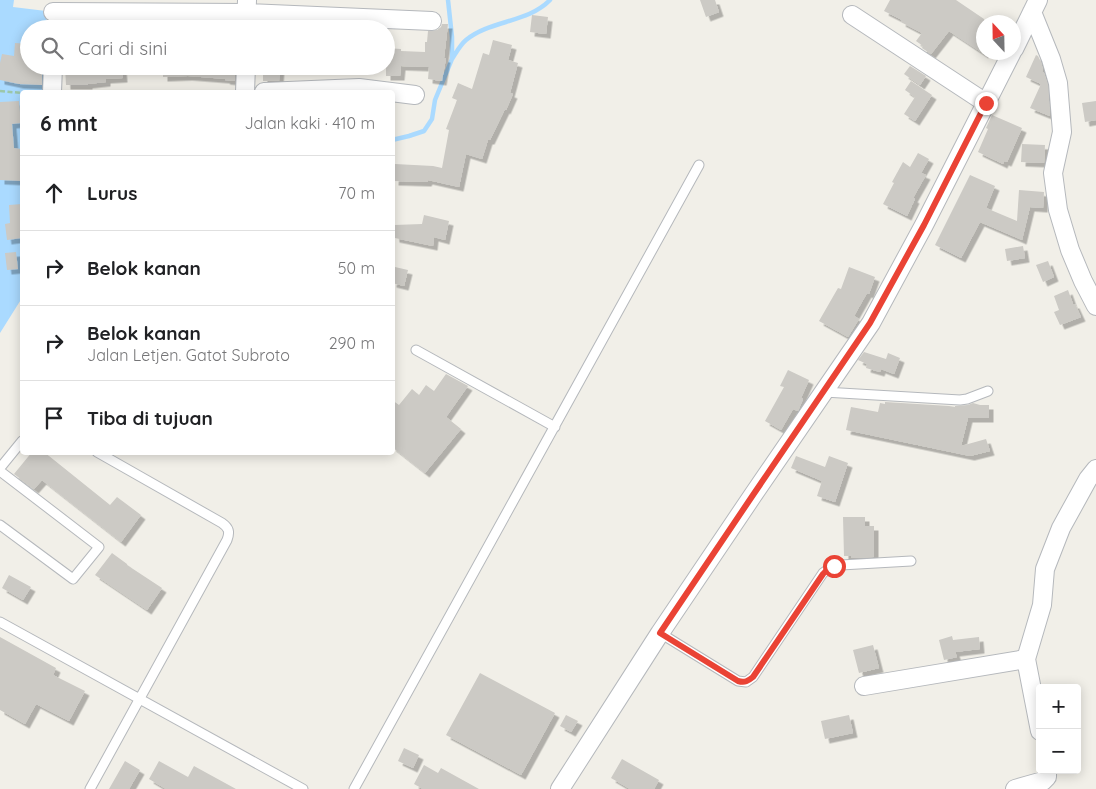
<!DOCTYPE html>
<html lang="id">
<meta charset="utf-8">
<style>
body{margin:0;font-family:Quicksand,sans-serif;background:#f6f6f6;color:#202124}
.controls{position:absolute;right:15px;bottom:15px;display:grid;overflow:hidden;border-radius:5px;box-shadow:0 2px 12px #0003}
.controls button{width:45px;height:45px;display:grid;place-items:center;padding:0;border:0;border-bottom:1px solid #e0e0e0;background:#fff;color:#202124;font:25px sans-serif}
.compass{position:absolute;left:976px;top:15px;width:45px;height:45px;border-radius:50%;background:#fff;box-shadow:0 2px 12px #0003;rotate:338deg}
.stop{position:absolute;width:15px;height:15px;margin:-11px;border:4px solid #ea4335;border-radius:50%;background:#fff}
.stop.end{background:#ea4335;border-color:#fff;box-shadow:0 1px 5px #0008}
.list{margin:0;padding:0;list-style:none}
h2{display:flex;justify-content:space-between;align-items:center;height:65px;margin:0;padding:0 20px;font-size:21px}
h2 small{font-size:16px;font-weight:400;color:#757577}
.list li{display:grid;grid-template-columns:32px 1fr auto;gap:15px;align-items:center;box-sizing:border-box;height:75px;padding:0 20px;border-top:1px solid #e0e0e0}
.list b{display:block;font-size:19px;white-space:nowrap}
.list p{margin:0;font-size:16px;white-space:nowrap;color:#757577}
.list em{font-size:16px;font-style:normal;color:#757577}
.icon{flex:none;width:28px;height:28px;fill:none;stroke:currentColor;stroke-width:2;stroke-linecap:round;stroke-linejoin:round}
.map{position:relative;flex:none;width:1096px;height:789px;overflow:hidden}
.search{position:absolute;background:#fff;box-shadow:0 2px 12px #0003;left:20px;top:20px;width:375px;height:55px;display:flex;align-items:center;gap:12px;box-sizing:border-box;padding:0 18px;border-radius:28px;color:#757577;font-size:19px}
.panel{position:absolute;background:#fff;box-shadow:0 2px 12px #0003;left:20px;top:90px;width:375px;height:365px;border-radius:5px}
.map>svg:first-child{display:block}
</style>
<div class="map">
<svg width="1096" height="789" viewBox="0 0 1096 789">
<defs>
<filter id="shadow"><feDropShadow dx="4.5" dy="4.5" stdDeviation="0" flood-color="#0004"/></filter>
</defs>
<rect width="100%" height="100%" fill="#f1efe8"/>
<!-- water -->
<path fill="#aadaff" d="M 0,0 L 14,0 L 13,7 L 46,11 L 47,29 L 29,29 L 29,66 L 47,66 L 47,92 L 22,92 L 22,298 L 0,333 Z"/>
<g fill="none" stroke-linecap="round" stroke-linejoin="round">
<!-- stream -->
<path stroke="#aadaff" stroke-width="4.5" d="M 452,59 C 456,53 460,45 466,40 C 490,20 528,23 550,0
M 392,140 L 409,136 L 424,131 L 432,119 L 435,100 L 452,59 L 452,37 L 448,0"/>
</g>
<!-- building -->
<path fill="#cccac5" filter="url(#shadow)" d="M 700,0 L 715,0 L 719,12 L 706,17 Z
M 890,0 L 956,0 L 984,19 L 984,54 L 949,31 L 931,54 L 922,48 L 923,46 L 916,41 L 922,33 L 901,22 L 902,20 L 884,11 Z
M 532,15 L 548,17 L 546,34 L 530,32 Z
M 71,23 L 102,23 L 102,29 L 71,29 Z
M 193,23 L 222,24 L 222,29 L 193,29 Z
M 442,24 L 448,24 L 444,58 L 446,58 L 442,81 L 428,79 L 429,67 L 401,66 L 400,76 L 386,76 L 386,48 L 401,49 L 401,51 L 425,52 L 425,42 L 427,42 L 428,31 L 437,30 L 441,27 Z
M 493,40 L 512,45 L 508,60 L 518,63 L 510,93 L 513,94 L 506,110 L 505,109 L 490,140 L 488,140 L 482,159 L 466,154 L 459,187 L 428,180 L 427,182 L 394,181 L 395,164 L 433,166 L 442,168 L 449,130 L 446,129 L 457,100 L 452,98 L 458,83 L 472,89 L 483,53 L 489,55 Z
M 15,43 L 29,44 L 29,66 L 42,66 L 42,85 L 19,84 L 0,80 L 0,63 L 2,54 L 14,56 Z
M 1036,55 L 1038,56 L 1041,62 L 1043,70 L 1042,72 L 1044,73 L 1048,85 L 1050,116 L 1030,108 L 1041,84 L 1026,77 Z
M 65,66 L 122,66 L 123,78 L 106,79 L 106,82 L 88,84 L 88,85 L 66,85 Z
M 163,66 L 235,66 L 235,81 L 225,80 L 226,79 L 188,76 L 163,77 Z
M 263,66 L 280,66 L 279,81 L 263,81 Z
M 910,66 L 926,76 L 920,85 L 904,74 Z
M 911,81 L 932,95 L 915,121 L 904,114 L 915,97 L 905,90 Z
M 19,101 L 21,123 L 12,124 L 14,148 L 22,149 L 22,181 L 0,180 L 0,102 Z
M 1096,101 L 1096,120 L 1085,122 L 1082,103 Z
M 992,115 L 1022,128 L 1007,162 L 1004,161 L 1003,164 L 978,152 L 988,129 L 986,128 Z
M 1022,144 L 1045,145 L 1044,163 L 1021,162 Z
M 918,153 L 929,159 L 921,173 L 926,175 L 913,198 L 915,199 L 907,216 L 883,204 L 894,183 L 892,182 L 903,162 L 910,167 Z
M 970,175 L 995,186 L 986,208 L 1017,221 L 1019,190 L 1044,192 L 1043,208 L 1030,207 L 1022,240 L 980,222 L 961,258 L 935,245 Z
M 22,204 L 22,238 L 7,240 L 5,224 L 10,223 L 9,205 Z
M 424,215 L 449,221 L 445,240 L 434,237 L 433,246 L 395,238 L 394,225 L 422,224 Z
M 1023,246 L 1025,258 L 1007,261 L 1005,249 Z
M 16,252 L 18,269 L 7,270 L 5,253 Z
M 1048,261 L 1054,277 L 1043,282 L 1036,265 Z
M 395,267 L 408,270 L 404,286 L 392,283 Z
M 849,267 L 875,277 L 869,294 L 867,293 L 854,316 L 859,319 L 848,337 L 819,321 L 838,288 L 841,289 Z
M 1068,290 L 1073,304 L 1075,304 L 1081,317 L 1060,325 L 1054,312 L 1059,310 L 1054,296 Z
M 864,352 L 886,359 L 888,353 L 900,358 L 894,374 L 881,369 L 880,372 L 866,368 L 867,364 L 858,360 Z
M 788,370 L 809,380 L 801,398 L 803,399 L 798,411 L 793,409 L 781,430 L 765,421 L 784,387 L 780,386 Z
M 446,374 L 468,386 L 446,417 L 461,429 L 425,473 L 392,447 L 392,400 L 399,405 L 412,389 L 419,395 L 426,385 L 434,391 Z
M 885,402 L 949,406 L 955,407 L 955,406 L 968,405 L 973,403 L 980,405 L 989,405 L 989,418 L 968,418 L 961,446 L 986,439 L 990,451 L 970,456 L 846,430 L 851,407 L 878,412 L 880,403 L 885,404 Z
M 32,452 L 44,452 L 110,505 L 117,497 L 141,515 L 121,542 L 42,480 L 34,489 L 14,474 Z
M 796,456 L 825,467 L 829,456 L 848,463 L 835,502 L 817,496 L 822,481 L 791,468 Z
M 843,517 L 865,517 L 865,526 L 874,526 L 874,557 L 851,558 L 851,556 L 844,556 Z
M 112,553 L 127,564 L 127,565 L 162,588 L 147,610 L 95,575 Z
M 9,575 L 31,587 L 23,600 L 2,588 Z
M 952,636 L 953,640 L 979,637 L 980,649 L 955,652 L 957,657 L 944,660 L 939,640 Z
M 0,637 L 56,668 L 53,675 L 85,691 L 69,721 L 36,704 L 25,724 L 0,710 Z
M 873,645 L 879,668 L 859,673 L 853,650 Z
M 480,673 L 555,713 L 521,775 L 446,735 Z
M 566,715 L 578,721 L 571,732 L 560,726 Z
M 849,715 L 853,733 L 825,739 L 821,721 Z
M 404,748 L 419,755 L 413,768 L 398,761 Z
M 622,759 L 659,780 L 654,789 L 630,789 L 611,778 Z
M 125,761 L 140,770 L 129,789 L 109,789 Z
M 159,761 L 188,777 L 194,766 L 236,789 L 166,789 L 149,779 Z
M 424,765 L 438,773 L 441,768 L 479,789 L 423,789 L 414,784 Z"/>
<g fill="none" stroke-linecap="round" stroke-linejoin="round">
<defs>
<path id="lane" d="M 416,350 L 555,427
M 824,392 L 960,400 L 967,399 L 988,391
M 0,468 L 22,441
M 0,471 L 99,547 L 73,579 L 0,525
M 0,622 L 303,789
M 660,633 L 738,681 L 746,682 L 753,677 L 823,573 C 829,568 833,566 841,565 L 911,561
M 90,789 L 227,540 C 230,532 229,528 222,523 L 97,452
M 354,789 L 699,165"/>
<path id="street" d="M 53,12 L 247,13 L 432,21
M 1032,12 L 1051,59 L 1058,83 L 1062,132 L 1053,173 L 1058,210 L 1070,250 L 1083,281 L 1096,306
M 852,15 L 986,103
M 246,29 L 247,0
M 1014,49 L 1038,0
M 52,92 L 53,66
M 245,92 L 246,66
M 264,92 L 359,88 L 415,95
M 864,686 L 1026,659
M 1040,731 L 1026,659 L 1042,605 L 1045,569 L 1061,528 L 1088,479 L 1096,469
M 560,789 L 660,633 L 753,495 L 871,323 L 924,225 L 1012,52
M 1015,789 L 1043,781 L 1047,777 L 1047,770"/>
</defs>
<!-- lane casing -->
<use href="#lane" stroke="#b5b8bc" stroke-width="11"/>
<!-- street casing -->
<use href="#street" stroke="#b5b8bc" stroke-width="20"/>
<!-- path -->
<path stroke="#9cc7a9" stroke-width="2.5" stroke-dasharray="5 2.5" stroke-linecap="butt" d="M 0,91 L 22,93"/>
<!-- lane -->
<use href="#lane" stroke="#fff" stroke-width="9"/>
<!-- street -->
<use href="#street" stroke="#fff" stroke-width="18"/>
</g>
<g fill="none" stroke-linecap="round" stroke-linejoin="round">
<!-- route -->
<path stroke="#ea4335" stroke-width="6" d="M 834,566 L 828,569 L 823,574 L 753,677 C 748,681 745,683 738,681 L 660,633 L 753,495 L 870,323 L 924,225 L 986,103"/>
</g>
</svg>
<div class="controls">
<button>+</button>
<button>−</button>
</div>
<svg class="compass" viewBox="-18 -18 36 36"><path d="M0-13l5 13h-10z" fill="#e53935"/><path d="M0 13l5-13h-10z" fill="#757577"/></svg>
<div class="stop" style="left:834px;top:566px"></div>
<div class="stop end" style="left:986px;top:103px"></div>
<div class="search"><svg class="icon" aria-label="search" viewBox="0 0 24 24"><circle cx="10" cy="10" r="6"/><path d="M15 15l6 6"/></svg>Cari di sini</div>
<section class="panel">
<h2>6 mnt<small>Jalan kaki · 410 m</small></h2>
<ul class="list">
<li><svg class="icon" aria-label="ahead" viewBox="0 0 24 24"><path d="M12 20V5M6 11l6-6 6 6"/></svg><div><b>Lurus</b></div><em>70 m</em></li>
<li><svg class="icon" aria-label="right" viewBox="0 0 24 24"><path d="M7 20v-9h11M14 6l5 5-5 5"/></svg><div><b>Belok kanan</b></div><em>50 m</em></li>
<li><svg class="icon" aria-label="right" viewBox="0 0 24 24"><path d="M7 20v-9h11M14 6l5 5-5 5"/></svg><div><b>Belok kanan</b><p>Jalan Letjen. Gatot Subroto</p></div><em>290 m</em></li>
<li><svg class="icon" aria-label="arrive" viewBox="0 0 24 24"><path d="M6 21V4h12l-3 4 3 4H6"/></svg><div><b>Tiba di tujuan</b></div></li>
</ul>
</section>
</div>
